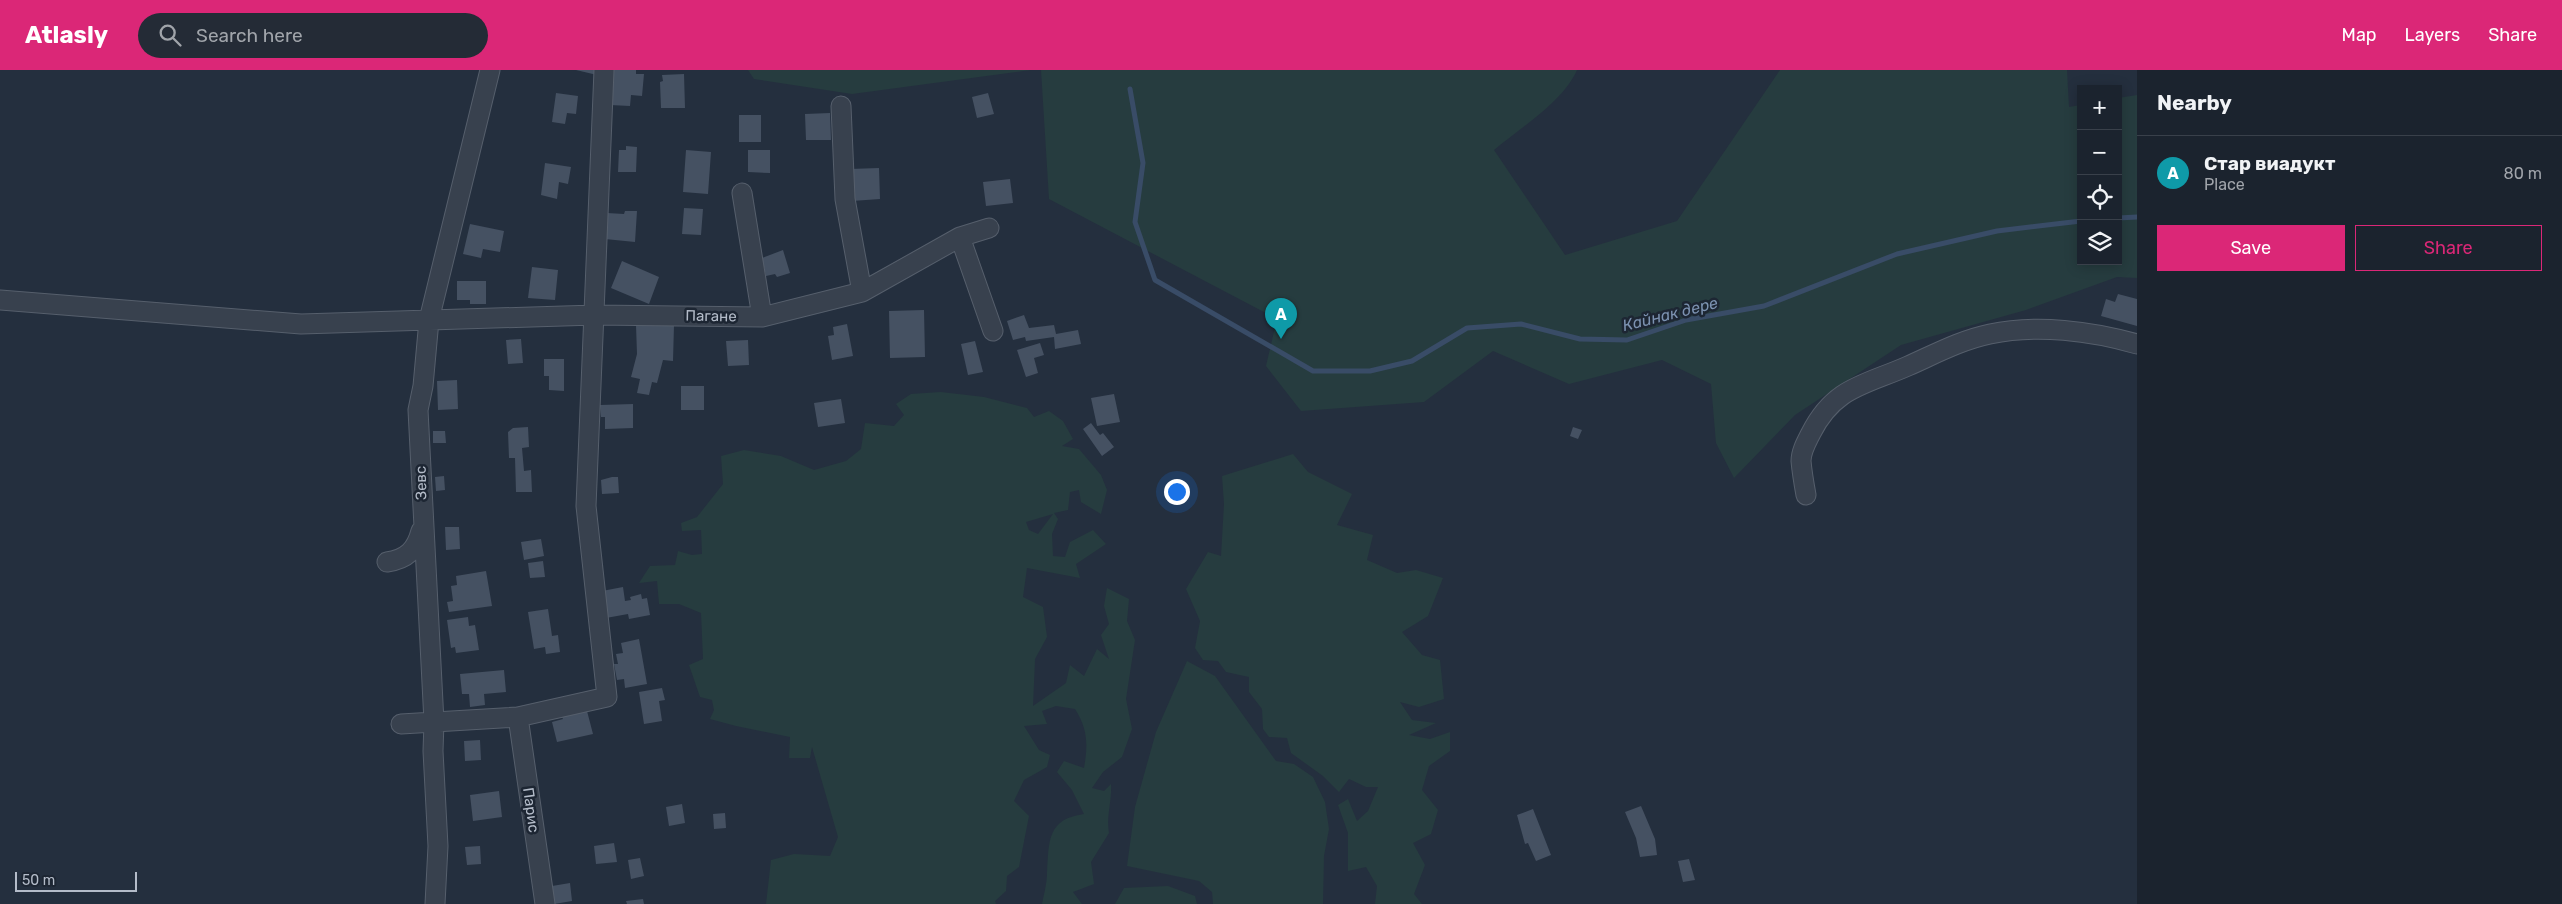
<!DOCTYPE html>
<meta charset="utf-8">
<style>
body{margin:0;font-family:Rubik,sans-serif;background:#242b36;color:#f1f3f6}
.controls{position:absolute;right:15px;top:15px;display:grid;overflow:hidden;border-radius:0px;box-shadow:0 2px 12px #0003}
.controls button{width:45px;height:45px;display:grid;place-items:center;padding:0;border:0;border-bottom:1px solid #39404a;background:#1b232e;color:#f1f3f6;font:25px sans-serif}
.scale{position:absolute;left:15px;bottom:12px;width:122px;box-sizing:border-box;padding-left:5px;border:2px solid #b4bcc9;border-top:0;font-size:14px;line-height:18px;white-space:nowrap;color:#b4bcc9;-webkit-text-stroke:4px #1d2633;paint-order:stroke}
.you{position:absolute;left:1176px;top:421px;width:18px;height:18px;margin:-12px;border:4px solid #fff;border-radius:50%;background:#1a73e8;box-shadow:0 0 0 8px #1a73e833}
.badge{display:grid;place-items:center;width:32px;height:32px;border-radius:50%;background:#db2777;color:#fff;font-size:16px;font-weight:700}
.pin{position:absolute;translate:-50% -41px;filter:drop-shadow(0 1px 2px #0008)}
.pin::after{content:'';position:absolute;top:26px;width:18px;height:15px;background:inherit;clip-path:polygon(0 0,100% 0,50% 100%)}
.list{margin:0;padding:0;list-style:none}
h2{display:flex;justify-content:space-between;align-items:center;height:65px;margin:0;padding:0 20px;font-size:21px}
h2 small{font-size:16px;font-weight:400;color:#a0a4aa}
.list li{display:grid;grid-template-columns:32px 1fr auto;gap:15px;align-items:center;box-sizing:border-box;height:75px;padding:0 20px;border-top:1px solid #39404a}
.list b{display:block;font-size:19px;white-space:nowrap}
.list p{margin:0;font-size:16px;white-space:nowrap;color:#a0a4aa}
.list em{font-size:16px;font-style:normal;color:#a0a4aa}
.actions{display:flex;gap:10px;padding:15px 20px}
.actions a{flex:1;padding:11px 0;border:1px solid #db2777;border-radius:0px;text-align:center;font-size:18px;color:#db2777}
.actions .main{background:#db2777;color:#fff}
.icon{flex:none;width:28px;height:28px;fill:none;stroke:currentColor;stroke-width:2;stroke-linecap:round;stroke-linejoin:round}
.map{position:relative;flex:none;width:2137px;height:834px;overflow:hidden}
header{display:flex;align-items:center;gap:30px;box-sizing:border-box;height:70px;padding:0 25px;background:#db2777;color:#fff}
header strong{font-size:24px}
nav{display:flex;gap:28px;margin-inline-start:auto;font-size:18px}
.search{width:350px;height:45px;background:#242b36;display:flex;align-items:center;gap:12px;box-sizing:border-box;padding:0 18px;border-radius:28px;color:#a0a4aa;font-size:19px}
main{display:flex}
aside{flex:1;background:#1b232e}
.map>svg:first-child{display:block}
</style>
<header>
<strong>Atlasly</strong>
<div class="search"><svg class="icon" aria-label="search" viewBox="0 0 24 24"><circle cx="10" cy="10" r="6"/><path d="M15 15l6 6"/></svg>Search here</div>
<nav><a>Map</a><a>Layers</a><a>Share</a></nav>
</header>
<main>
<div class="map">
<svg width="2137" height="834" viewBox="0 0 2137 834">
<rect width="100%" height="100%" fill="#242f3e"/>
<!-- green -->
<path fill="#263c3f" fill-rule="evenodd" d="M 748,0 L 1031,0 L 852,24 L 754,9 Z
M 1041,0 L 1577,0 C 1563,32 1520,58 1494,80 L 1565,185 L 1677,151 L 1780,0 L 2067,0 L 2069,37 L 2081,35 L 2081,191 L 2118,191 L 2118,28 L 2137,25 L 2137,208 L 2117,207 L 2026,240 L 1901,275 L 1795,345 L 1734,408 L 1716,373 L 1711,314 L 1662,290 L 1569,314 L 1493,281 L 1424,332 L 1301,341 L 1266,296 L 1277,249 L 1049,129 Z
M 941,322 L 984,327 L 1027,338 L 1034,347 L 1049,341 L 1063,351 L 1073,369 L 1062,376 L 1079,379 L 1101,405 L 1107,420 L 1101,444 L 1081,432 L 1079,420 L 1070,422 L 1068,440 L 1054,443 L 1058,449 L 1052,464 L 1053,486 L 1065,487 L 1070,472 L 1093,460 L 1106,474 L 1076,494 L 1080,508 L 1027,498 L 1023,527 L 1043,537 L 1047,567 L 1035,589 L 1033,636 L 1066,613 L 1070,595 L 1084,606 L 1097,579 L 1109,589 L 1101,565 L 1109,554 L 1104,536 L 1107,518 L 1129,529 L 1127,551 L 1135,570 L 1126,629 L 1132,659 L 1122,687 L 1103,702 L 1092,718 L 1104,721 L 1111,714 C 1112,732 1106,746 1109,763 L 1091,792 L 1094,814 L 1073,822 L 1082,834 L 1042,834 C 1044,824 1047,813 1047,803 C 1049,771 1047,749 1084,744 L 1072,720 L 1057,702 L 1064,691 L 1084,698 C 1088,675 1088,659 1075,639 L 1056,636 L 1042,641 L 1047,654 L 1024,656 L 1039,680 L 1050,685 L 1047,697 L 1024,710 L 1014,731 L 1029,746 L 1019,797 L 1007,806 L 1006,821 L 995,831 L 996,834 L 766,834 L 771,790 L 794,784 L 830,786 L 838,767 L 812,677 L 810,688 L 789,688 L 790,667 L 736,656 L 710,649 L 714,640 L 712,630 L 700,627 L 689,595 L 703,589 L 701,543 L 679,534 L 659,534 L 657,511 L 639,513 L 650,496 L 675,495 L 678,481 L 692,485 L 702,484 L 701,460 L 682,461 L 681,453 L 697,447 L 723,414 L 721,386 L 744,380 L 781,386 L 814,400 L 846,391 L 861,379 L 865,353 L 894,356 L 904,345 L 896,334 L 911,324 ZM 1053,444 L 1038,464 L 1029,460 L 1026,452 Z
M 1293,384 L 1308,402 L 1352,424 L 1337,455 L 1373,465 L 1367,490 L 1397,503 L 1416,500 L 1443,508 L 1428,546 L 1402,562 L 1422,585 L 1440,590 L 1444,629 L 1419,637 L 1400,632 L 1412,650 L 1436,653 L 1409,665 L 1430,669 L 1450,662 L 1450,681 L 1429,696 L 1422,720 L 1438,740 L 1431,764 L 1413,773 L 1425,795 L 1414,824 L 1422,834 L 1375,834 L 1377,816 L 1366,797 L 1348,801 L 1348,763 L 1338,735 L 1348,729 L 1357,751 L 1368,741 L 1378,717 L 1366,717 L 1349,709 L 1339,722 L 1323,706 L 1291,683 L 1287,668 L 1269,667 L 1263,659 L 1262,639 L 1249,622 L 1249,607 L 1226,602 L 1218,591 L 1203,590 L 1195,578 L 1200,551 L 1186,519 L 1208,482 L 1221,486 L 1224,434 L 1222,406 Z
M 1187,591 L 1215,606 L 1276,691 L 1294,694 L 1313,707 L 1325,732 L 1329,759 L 1324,786 L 1323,834 L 1213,834 L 1212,822 L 1199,811 L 1127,796 L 1135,737 L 1156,662 Z
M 1168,816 L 1195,826 L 1197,834 L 1115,834 L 1124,818 Z"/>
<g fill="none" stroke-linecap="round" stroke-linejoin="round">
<!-- stream -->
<path stroke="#394c67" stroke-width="5" d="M 1130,19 L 1143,93 L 1135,152 L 1155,210 L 1313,301 L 1370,301 L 1412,291 L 1467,258 L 1521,254 L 1580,269 L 1627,270 L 1686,250 L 1764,236 L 1897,184 L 1997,161 L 2081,151
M 2118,148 L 2137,147"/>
</g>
<!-- building -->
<path fill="#455162" d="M 576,0 L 598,0 L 597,5 Z
M 612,0 L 636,0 L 636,4 L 644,4 L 642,26 L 631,25 L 630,36 L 610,35 Z
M 684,4 L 685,38 L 661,38 L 660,12 L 663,11 L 662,5 Z
M 556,23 L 578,26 L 576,44 L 567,43 L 565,54 L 552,52 Z
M 988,23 L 994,44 L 977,48 L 972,27 Z
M 830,43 L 831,70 L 806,70 L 805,44 Z
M 739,45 L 761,45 L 761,72 L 739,72 Z
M 626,76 L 637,77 L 636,102 L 618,102 L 619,80 L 626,80 Z
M 686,80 L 711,82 L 708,124 L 683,122 Z
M 748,80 L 770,80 L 770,103 L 748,102 Z
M 545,93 L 571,97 L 568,114 L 559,112 L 557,129 L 541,125 Z
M 879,98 L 880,129 L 852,131 L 850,99 Z
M 1010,109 L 1013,133 L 986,136 L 983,112 Z
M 684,138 L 703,139 L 701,165 L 682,164 Z
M 625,141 L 637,141 L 635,172 L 605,169 L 607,143 L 624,144 Z
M 470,154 L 504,161 L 500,182 L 483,179 L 481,188 L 463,184 Z
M 783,180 L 790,203 L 777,207 L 775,204 L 766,206 L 762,188 Z
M 622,191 L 659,207 L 649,234 L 611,218 Z
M 532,197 L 558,200 L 555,230 L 528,228 Z
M 457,211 L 486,211 L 486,234 L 470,234 L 470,230 L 457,230 Z
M 2118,224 L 2137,229 L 2137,256 L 2101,246 L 2106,229 L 2115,232 Z
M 924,240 L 925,287 L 890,288 L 889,241 Z
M 1024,245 L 1029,258 L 1054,255 L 1056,264 L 1078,260 L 1081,274 L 1055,279 L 1054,267 L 1026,271 L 1025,267 L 1013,270 L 1007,251 Z
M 847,254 L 853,286 L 832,290 L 828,266 L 834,265 L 833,257 Z
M 636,255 L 674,255 L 673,291 L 663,290 L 657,313 L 652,312 L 649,325 L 637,323 L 640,309 L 631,307 L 637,284 Z
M 521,269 L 523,293 L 508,294 L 506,270 Z
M 748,270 L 749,295 L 728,296 L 726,271 Z
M 975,271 L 983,302 L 968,305 L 961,274 Z
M 1040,273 L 1044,285 L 1034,288 L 1038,303 L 1026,307 L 1017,280 Z
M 544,289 L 564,289 L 564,321 L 549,320 L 549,306 L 544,306 Z
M 457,310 L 458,339 L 438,340 L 437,311 Z
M 681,316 L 704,316 L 704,340 L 681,340 Z
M 1114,324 L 1120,352 L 1097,356 L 1091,328 Z
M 841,329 L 845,353 L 818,357 L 814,333 Z
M 633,334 L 633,358 L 605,359 L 605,347 L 601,347 L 600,335 Z
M 1091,353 L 1100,365 L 1103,363 L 1114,377 L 1102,386 L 1083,359 Z
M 528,357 L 529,377 L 522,378 L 524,401 L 531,400 L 532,422 L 516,422 L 515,388 L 509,388 L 508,362 L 513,358 Z
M 1573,357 L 1582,360 L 1578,369 L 1570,366 Z
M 433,361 L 445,361 L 446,373 L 433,373 Z
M 444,406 L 445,420 L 436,421 L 435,407 Z
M 612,407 L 618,407 L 619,423 L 602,424 L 601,410 Z
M 445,457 L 459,457 L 460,479 L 446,480 Z
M 541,469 L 544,486 L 524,490 L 521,472 Z
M 543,491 L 545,507 L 530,508 L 528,493 Z
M 486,501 L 492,536 L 449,542 L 447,532 L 453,531 L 451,516 L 457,515 L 456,506 Z
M 623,517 L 625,531 L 631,530 L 630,527 L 641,524 L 642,529 L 647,528 L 650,545 L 629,549 L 628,544 L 606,548 L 602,521 Z
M 548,539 L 552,566 L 558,565 L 560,582 L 546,584 L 545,577 L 534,579 L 528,542 Z
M 468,547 L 469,556 L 475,555 L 479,580 L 456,583 L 455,577 L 451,578 L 447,550 Z
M 639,569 L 647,614 L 625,618 L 624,609 L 617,610 L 614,594 L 618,594 L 616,584 L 623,583 L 621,573 Z
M 504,600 L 506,622 L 484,624 L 485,635 L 470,637 L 469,624 L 462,624 L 460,604 Z
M 662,618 L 665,630 L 659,631 L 662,651 L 644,654 L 639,622 Z
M 587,641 L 593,664 L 557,672 L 552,652 L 563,649 L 562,647 Z
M 480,670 L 481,690 L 465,691 L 464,671 Z
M 499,721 L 502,747 L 473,751 L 470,725 Z
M 682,734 L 685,753 L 669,756 L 666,737 Z
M 1641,736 L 1655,769 L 1657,785 L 1640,787 L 1636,768 L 1625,742 Z
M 1533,739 L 1551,785 L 1536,791 L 1528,773 L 1525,774 L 1517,745 Z
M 725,743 L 726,758 L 714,759 L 713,744 Z
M 614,773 L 617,792 L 596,794 L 594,776 Z
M 480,776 L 481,794 L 467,795 L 465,777 Z
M 640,788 L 644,806 L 631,809 L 628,790 Z
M 1689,789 L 1695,810 L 1683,812 L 1678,791 Z
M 570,813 L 572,831 L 554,834 L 552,816 Z
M 643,829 L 644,834 L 627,834 L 626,831 Z"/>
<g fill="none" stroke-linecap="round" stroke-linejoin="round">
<defs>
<path id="minor" d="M 841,36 L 845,129 L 862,222
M 742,123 L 762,247
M 960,167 L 989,158
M 0,230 L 301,254 L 595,245 L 762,247 L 862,222 L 960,167 L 993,261
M 1806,425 C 1804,414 1802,402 1801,391 C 1801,381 1807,371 1811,363 C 1834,317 1865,315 1908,296 C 1935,284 1961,270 1990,264 C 2037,254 2091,261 2137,274
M 387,492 C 407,489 416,480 421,461
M 518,647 L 545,834
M 401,654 L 518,647 L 607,627 L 586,436 L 604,0
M 435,834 L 438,776 L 433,681 L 434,652 L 418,340 L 423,316 L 429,250 L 490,0"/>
</defs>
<!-- minor casing -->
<use href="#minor" stroke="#565f6c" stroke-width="21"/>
<!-- minor -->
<use href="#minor" stroke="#38414e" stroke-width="19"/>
</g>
<g text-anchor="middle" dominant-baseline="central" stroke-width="5" stroke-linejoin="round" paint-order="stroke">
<!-- street labels -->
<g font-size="15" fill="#b4bcc9" stroke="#1d2633">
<text transform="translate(711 246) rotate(1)">Пагане</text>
<text transform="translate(421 413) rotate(-91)">Зевс</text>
<text transform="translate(531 740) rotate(82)">Парис</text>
</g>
<!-- water labels -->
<g font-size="16" font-style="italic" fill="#7c92b1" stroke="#1d2633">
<text transform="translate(1670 244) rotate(-14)">Кайнак дере</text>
</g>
</g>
</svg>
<div class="controls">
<button>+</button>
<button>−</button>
<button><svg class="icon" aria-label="locate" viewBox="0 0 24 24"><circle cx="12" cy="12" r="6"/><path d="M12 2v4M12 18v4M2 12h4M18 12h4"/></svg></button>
<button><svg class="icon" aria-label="layers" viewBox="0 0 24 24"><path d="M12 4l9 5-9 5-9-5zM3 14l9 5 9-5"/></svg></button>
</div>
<div class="scale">50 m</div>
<div class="you"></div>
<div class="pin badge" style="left:1281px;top:269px;background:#0f9aa8">A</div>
</div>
<aside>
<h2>Nearby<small></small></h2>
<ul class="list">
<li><span class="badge" style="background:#0f9aa8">A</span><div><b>Стар виадукт</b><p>Place</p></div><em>80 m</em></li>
</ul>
<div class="actions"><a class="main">Save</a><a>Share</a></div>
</aside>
</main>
